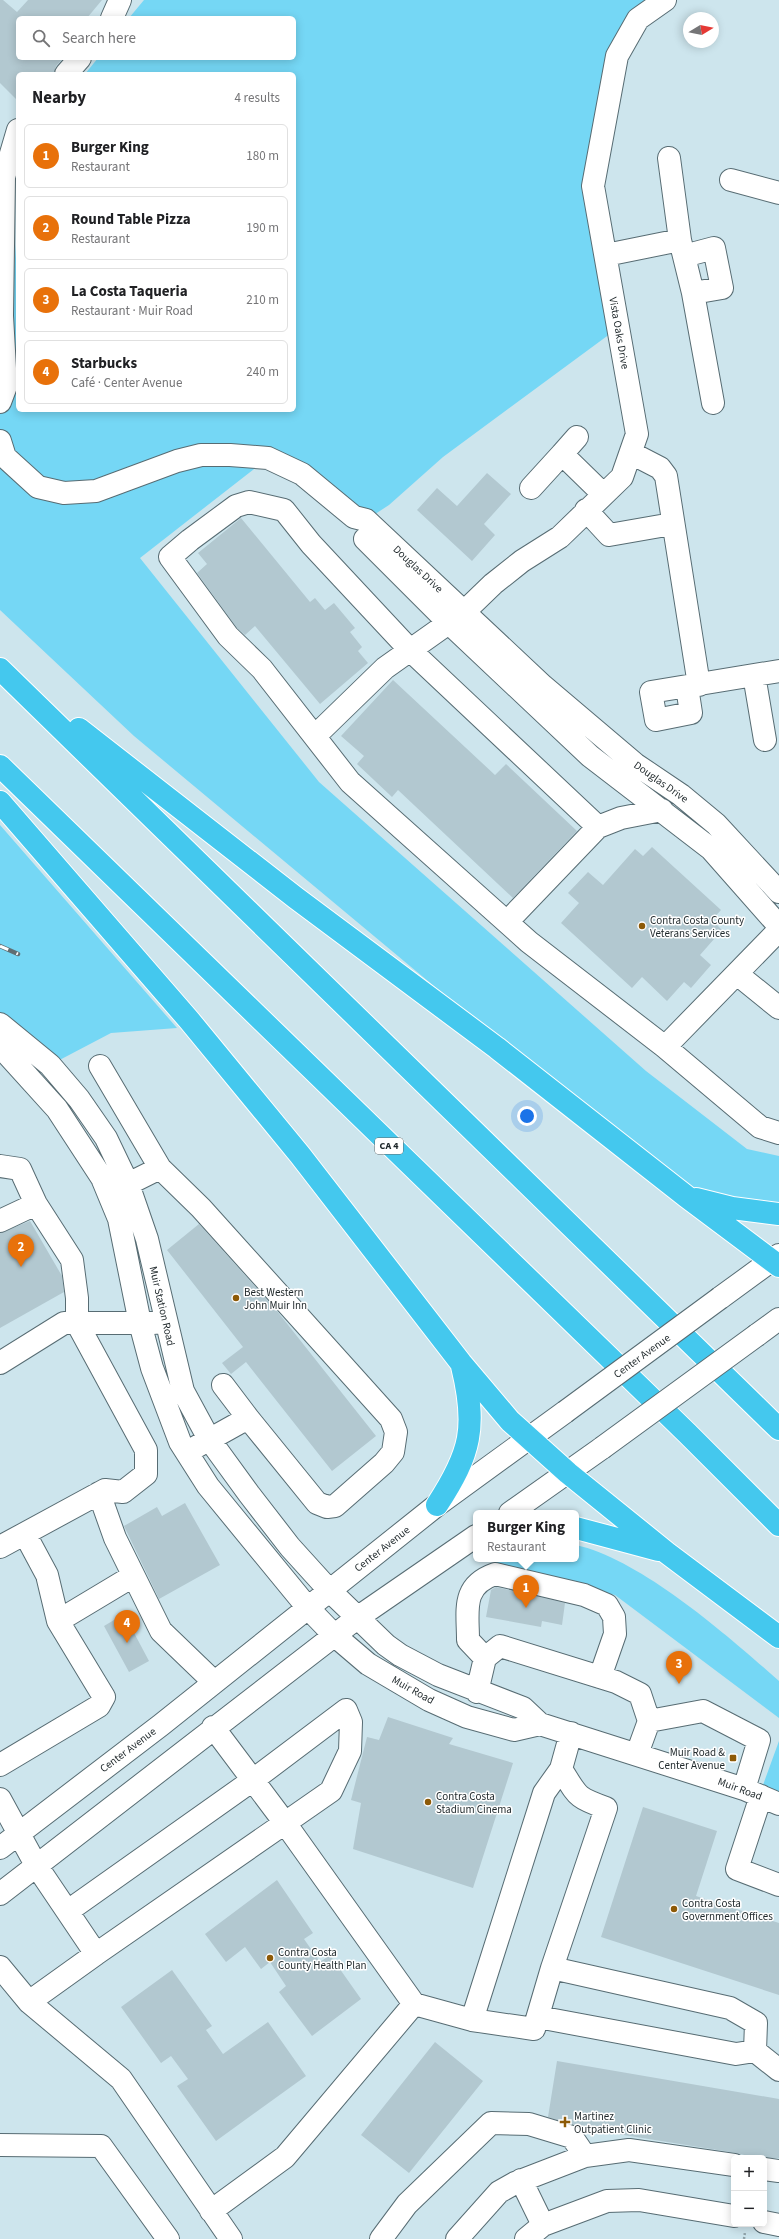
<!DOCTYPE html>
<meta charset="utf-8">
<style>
body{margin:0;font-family:"Source Sans 3",sans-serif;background:#f6f6f6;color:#202124}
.controls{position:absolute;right:12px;bottom:12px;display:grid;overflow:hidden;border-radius:6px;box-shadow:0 2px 10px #0003}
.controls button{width:36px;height:36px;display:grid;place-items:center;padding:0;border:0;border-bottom:1px solid #e0e0e0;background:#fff;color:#202124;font:20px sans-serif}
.compass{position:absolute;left:683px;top:12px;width:36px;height:36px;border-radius:50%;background:#fff;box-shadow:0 2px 10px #0003;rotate:80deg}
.you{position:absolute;left:527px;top:1116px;width:14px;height:14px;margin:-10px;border:3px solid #fff;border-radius:50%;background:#1a73e8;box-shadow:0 0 0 6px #1a73e833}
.badge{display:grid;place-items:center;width:26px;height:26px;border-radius:50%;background:#8d5a07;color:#fff;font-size:13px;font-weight:700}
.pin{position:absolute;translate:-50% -33px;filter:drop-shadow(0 1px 2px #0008)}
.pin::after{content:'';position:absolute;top:21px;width:14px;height:12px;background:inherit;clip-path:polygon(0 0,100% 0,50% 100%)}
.popup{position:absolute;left:473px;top:1510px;width:106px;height:52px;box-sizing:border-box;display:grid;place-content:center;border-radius:6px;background:#fff;filter:drop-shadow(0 1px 3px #0005);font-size:13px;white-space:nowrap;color:#757577}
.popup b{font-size:15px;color:#202124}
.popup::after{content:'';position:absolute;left:50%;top:100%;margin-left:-8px;border:8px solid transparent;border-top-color:#fff}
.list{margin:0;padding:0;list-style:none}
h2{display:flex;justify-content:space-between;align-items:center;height:52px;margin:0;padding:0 16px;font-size:17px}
h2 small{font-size:13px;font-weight:400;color:#757577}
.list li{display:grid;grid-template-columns:26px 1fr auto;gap:12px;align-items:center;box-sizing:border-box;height:64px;margin:0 8px 8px;padding:0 8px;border:1px solid #e0e0e0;border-radius:6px}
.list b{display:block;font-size:15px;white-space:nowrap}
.list p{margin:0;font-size:13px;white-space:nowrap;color:#757577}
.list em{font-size:13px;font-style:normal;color:#757577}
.icon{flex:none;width:22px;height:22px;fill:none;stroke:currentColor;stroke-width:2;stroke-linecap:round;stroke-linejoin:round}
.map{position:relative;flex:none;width:779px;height:2239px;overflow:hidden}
.search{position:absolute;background:#fff;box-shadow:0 2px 10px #0003;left:16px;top:16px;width:280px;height:44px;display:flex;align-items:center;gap:10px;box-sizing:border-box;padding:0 14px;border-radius:6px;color:#757577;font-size:15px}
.panel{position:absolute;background:#fff;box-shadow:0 2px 10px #0003;left:16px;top:72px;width:280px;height:340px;border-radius:6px}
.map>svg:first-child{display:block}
</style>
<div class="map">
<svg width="779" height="2239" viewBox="0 0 779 2239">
<rect width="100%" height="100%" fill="#cde5ed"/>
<!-- green -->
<path fill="#75d7f5" d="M 144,0 L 665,0 L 638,19 L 593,186 L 618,328 L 443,457 L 389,505 L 366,520 L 268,458 L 140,558 L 319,782 L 646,1071 L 747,1149 L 779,1156 L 779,1214 L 687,1197 L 134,736 L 0,610 L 0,402 L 6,386 L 18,216 L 18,410 L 294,410 L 294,74 L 85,74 L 98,58 L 294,58 L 294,18 L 129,18 Z
M 0,825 L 177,1028 L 111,1033 L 50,1065 L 0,1024 Z
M 576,1545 C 642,1560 728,1636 779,1681 L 779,1718 L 615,1595 L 500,1571 L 492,1559 L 576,1559 Z
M 779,1741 L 779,1794 L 763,1785 Z"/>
<!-- building -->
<path fill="#b2c8d0" d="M 0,0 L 3,0 L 17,12 L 28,0 L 102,0 L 87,18 L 18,18 L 18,58 L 63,58 L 56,66 L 54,74 L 18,74 L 18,101 L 0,83 Z
M 487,473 L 511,494 L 484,524 L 495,535 L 472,561 L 417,510 L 437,488 L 457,506 Z
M 241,518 L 310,602 L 315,598 L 325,610 L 334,603 L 355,628 L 350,632 L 362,647 L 358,651 L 368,663 L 320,704 L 255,626 L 245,635 L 237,628 L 197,573 L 207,564 L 198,553 Z
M 393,680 L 495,775 L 506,764 L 577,831 L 513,898 L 398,790 L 392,797 L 357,764 L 364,756 L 341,736 Z
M 652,847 L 721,910 L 712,920 L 722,930 L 700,955 L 711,965 L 691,988 L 684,982 L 667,1001 L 642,977 L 632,988 L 561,923 L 579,903 L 568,893 L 588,872 L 603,885 L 635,849 L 643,856 Z
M 30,1221 L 62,1276 L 64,1292 L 0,1328 L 0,1233 Z
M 199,1224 L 277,1311 L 376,1436 L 332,1471 L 246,1362 L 231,1374 L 222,1363 L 243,1347 L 167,1250 Z
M 185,1503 L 220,1565 L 159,1599 L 124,1526 L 157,1507 L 162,1516 Z
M 496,1587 L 565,1603 L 562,1625 L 542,1621 L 541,1627 L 486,1617 L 491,1590 Z
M 124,1614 L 149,1661 L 129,1672 L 104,1626 Z
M 388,1717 L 453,1738 L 449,1744 L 513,1763 L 473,1888 L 353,1849 L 361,1803 L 351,1800 L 367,1737 L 379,1740 Z
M 643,1807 L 717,1831 L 696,1896 L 779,1923 L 779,1995 L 601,1937 Z
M 277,1880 L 313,1933 L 304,1939 L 320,1962 L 330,1955 L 361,1999 L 312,2036 L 279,1992 L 286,1986 L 270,1962 L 261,1969 L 245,1947 L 226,1962 L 205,1934 Z
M 172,1970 L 212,2026 L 206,2030 L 223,2054 L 268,2022 L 306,2076 L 216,2141 L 177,2086 L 188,2079 L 171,2056 L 161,2063 L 121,2007 Z
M 435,2042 L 483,2081 L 409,2173 L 361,2135 Z
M 557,2061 L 779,2099 L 779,2158 L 757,2158 L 736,2153 L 580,2128 L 548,2117 Z"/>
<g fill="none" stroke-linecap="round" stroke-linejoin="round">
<defs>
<path id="minor" d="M 112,18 L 120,0
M 66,74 L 80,58
M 669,158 L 680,240 L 693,293 L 713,403
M 731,180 L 779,193
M 606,255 L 680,240
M 684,256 L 714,248 L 722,288 L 693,293
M 0,402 L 6,386 L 2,316 L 4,177 L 18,130
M 0,441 L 5,457 L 38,487 L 64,493 L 96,491 L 177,461 L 201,455 L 230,455 L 268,458 L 302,474 L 354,517 L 366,520 L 543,686 L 635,764 L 681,795 L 716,824 L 779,892
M 631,453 L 660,468 L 666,476 L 699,685
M 562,454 L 577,437
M 531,488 L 562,454 L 603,494
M 586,510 L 609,535 L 672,524
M 365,539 L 448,622 L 590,756 L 711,849 L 779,926
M 754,675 L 765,740
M 687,687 L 691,713 L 656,720 L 651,692 L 779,671
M 315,736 L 385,668 L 464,612 L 493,584 L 522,561 L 560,537 L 622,477 L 637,434 L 593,186 L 617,56 L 638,19 L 665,0
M 598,827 L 410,650 L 311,544 L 284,510 L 249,502 L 236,506 L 190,540 L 170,557 L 228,636 L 262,669 L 350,782 L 529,942 L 665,1047 L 760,1127 L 779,1133
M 507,922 L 598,827 L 621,818 L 662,810
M 737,974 L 779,1008
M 0,1024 L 50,1065 L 79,1099 L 106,1138 L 128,1184 L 147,1239 L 183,1391 L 209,1439 L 249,1494 L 290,1547 L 329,1590 L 386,1645 L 400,1655 L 438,1675 L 523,1708 L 540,1724
M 0,1046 L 57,1109 L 102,1178 L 119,1219 L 140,1323 L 152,1368 L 180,1442 L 208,1486 L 308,1608 L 334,1635 L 368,1664 L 429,1700 L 467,1717 L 514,1730 L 540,1724 L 744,1789 L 779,1804
M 665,1047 L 779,930
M 100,1066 L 160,1168
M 0,1166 L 20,1169 L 36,1204 L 72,1260 L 77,1298 L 77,1323 L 146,1450 L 146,1474 L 123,1492 L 105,1490 L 0,1547
M 128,1184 L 160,1168 L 201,1208 L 391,1419 L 396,1432 L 393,1452 L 384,1463 L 335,1506 L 327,1507 L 317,1503 L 248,1418 L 196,1447
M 0,1221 L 36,1204
M 720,1298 L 779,1255
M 757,1335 L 779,1319
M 0,1363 L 64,1323 L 154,1323
M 223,1385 L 248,1418
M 99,1493 L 115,1538 L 161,1631 L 214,1682
M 510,1513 L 602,1448
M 58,1621 L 133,1576
M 485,1658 L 468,1640 C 468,1610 461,1586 495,1574 L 584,1595 L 607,1605 L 614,1617 L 615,1634 L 600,1677
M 477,1692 L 485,1658 L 500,1646 L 616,1682 L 640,1694 L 649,1721 L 637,1754
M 649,1721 L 703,1711 L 759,1740 L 744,1789
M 0,1765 L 99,1706 L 104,1697 L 58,1621 L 47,1575 L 25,1534
M 761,1796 L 737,1869 L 779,1885
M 0,1799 L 36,1865 L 96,1954 L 285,1823 L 213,1727
M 0,1848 L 161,1725 L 437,1505 L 565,1412
M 0,1894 L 357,1618 L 476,1536
M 68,1911 L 253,1780 L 346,1710 L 351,1722 L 350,1751 L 331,1791 L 285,1823 L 414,2004 L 285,2157 L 211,2211
M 0,1967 L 29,2002 L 96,1954
M 29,2002 L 121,2079 L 231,2239
M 414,2004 L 472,2020 L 534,2029 L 552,1968 L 606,1808 C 575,1797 578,1796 561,1769 L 571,1733
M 538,2017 L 736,2054 L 755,2051 L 756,2023 L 730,2008 L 552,1968
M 472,2020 L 544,1793 L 561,1769
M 755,2051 L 779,2070
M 0,2145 L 101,2146 L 168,2239
M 764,2169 L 779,2171
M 521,2180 L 543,2225
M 764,2222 L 779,2225
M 381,2239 L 407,2204 L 491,2123 L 529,2124 L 572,2137 L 585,2156
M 457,2239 L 499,2192 L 515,2183 L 585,2156 L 629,2150 L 734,2165
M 526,2239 L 543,2225 L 607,2201 L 639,2200 L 734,2216"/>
<path id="highway" d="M 0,669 L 779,1429
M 79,729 L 296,898 L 497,1048 L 687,1197 L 779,1266
M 0,766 L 687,1433 L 779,1525
M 0,802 L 189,1020 L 300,1155 L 461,1363 L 510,1421 L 568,1473 L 667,1553 L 779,1637
M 696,1199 L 732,1208 L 779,1214
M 437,1505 C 471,1453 477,1427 462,1366
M 576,1528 L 658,1550"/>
</defs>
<!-- minor casing -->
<use href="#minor" stroke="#576c73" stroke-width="24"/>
<!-- highway casing -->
<use href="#highway" stroke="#fff" stroke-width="24"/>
<!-- path -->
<path stroke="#8ea1a7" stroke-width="2.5" stroke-dasharray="2 2" stroke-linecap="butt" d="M 744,2239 L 745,2232"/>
<!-- minor -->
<use href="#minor" stroke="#fff" stroke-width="22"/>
<!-- highway -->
<use href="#highway" stroke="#44c8ee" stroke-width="22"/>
<defs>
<path id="rail" d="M 0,946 L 18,954"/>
</defs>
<!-- rail casing -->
<use href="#rail" stroke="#606e73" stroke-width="4.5"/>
<!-- rail -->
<use href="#rail" stroke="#fff" stroke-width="3" stroke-dasharray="9" stroke-linecap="butt"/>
<defs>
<path id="minor-bridge" d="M 565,1412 L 720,1298
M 602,1448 L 757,1335"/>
</defs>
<!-- minor-bridge casing -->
<use href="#minor-bridge" stroke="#576c73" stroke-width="24" stroke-linecap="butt"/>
<!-- minor-bridge -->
<use href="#minor-bridge" stroke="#fff" stroke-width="22"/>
</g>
<!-- markers -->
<g fill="#8d5a07" stroke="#fff" stroke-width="1.5">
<circle cx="642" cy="926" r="4"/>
<circle cx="236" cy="1298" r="4"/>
<rect x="729" y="1754" width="8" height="8" rx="2"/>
<circle cx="428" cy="1802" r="4"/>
<circle cx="674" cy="1909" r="4"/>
<circle cx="270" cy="1958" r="4"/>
<path d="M563 2116h4v4h4v4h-4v4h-4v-4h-4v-4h4z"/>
</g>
<g text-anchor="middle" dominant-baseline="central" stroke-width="3" stroke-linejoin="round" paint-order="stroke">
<!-- shield labels -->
<rect fill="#fff" stroke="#62686a" stroke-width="1" x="375" y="1138" width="28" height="16" rx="3"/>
<g font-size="10" font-weight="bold" fill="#1e272a">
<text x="389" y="1146">CA 4</text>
</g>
<!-- street labels -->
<g font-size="11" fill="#1e272a" stroke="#fff">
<text transform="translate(619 333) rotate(80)">Vista Oaks Drive</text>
<text transform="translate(418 569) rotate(43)">Douglas Drive</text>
<text transform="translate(661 782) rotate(35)">Douglas Drive</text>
<text transform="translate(162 1306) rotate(77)">Muir Station Road</text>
<text transform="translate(642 1356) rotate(-36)">Center Avenue</text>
<text transform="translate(382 1549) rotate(-38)">Center Avenue</text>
<text transform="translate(413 1690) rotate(29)">Muir Road</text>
<text transform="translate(128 1750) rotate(-37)">Center Avenue</text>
<text transform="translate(740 1789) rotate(20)">Muir Road</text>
</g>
<!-- poi labels -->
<g font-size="11" fill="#1e272a" stroke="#fff" text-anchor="start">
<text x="650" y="920">Contra Costa County<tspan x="650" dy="13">Veterans Services</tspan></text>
<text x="244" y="1292">Best Western<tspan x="244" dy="13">John Muir Inn</tspan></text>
<text x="725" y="1752" text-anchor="end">Muir Road &amp;<tspan x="725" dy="13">Center Avenue</tspan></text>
<text x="436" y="1796">Contra Costa<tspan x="436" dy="13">Stadium Cinema</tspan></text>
<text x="682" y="1903">Contra Costa<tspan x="682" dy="13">Government Offices</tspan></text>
<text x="278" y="1952">Contra Costa<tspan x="278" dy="13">County Health Plan</tspan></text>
<text x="574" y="2116">Martinez<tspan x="574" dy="13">Outpatient Clinic</tspan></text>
</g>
</g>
</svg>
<div class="controls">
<button>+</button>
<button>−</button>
</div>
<svg class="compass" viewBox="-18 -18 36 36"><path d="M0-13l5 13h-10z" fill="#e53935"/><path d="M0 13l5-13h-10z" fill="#757577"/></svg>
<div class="you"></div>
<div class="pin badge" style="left:526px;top:1608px;background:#e8710a">1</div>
<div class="popup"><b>Burger King</b>Restaurant</div>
<div class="pin badge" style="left:21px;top:1267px;background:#e8710a">2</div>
<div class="pin badge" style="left:679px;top:1684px;background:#e8710a">3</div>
<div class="pin badge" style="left:127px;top:1643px;background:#e8710a">4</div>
<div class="search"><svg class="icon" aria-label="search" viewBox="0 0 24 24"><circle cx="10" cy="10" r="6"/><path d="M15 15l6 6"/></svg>Search here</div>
<section class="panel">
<h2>Nearby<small>4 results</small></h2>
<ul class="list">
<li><span class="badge" style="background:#e8710a">1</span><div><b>Burger King</b><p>Restaurant</p></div><em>180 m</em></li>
<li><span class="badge" style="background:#e8710a">2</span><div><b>Round Table Pizza</b><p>Restaurant</p></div><em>190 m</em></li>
<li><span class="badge" style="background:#e8710a">3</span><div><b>La Costa Taqueria</b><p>Restaurant · Muir Road</p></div><em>210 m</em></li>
<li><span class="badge" style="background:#e8710a">4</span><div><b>Starbucks</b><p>Café · Center Avenue</p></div><em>240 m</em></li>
</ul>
</section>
</div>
